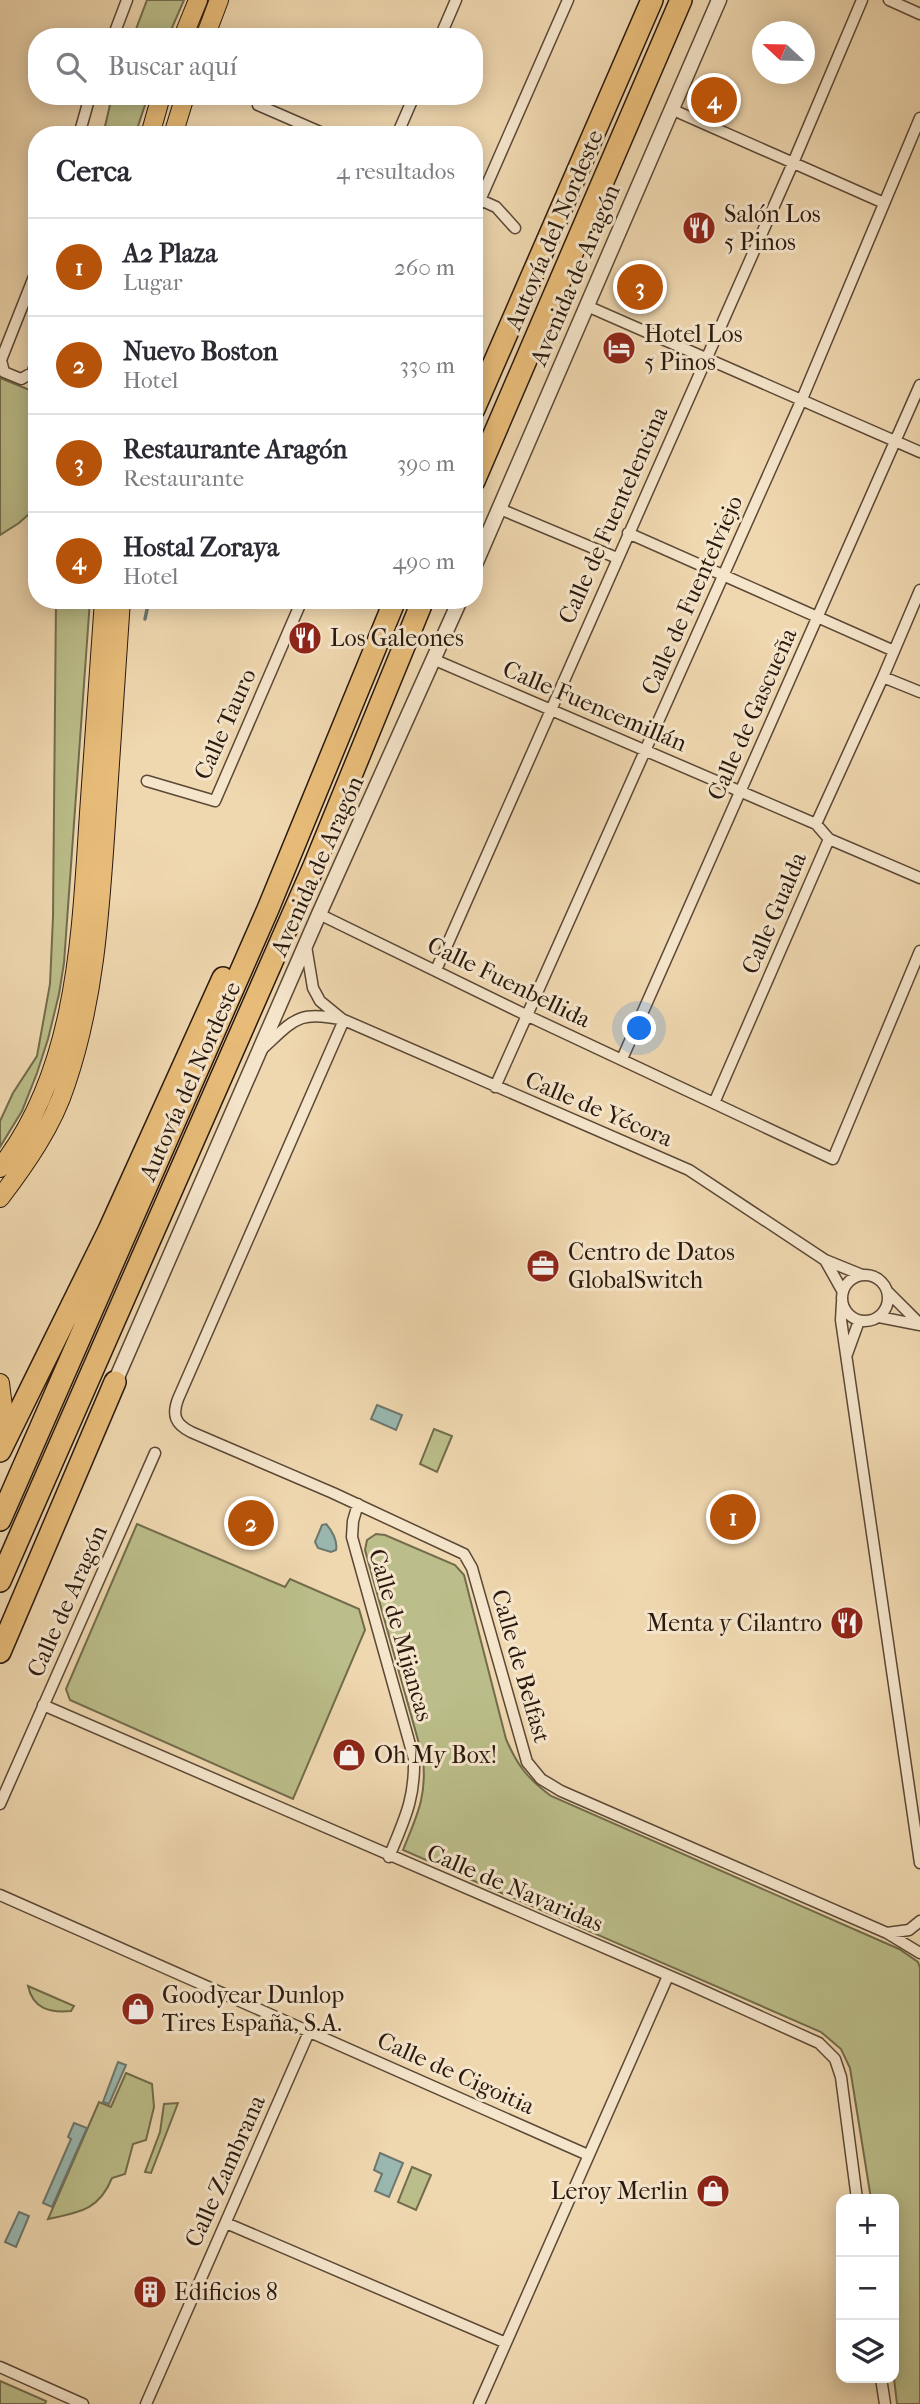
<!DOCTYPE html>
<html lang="es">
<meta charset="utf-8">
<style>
body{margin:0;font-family:"IM FELL French Canon",serif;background:#f7f7f7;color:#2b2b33}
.controls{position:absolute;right:21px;bottom:21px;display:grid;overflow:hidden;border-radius:14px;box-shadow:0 4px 18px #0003}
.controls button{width:63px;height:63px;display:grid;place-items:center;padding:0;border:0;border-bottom:2px solid #e1e1e2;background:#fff;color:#2b2b33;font:35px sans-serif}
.compass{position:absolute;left:752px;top:21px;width:63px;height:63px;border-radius:50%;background:#fff;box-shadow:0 4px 18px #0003;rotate:292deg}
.you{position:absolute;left:640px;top:1029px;width:24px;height:24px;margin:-18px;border:5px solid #fff;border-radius:50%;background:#1a73e8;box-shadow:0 0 0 10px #1a73e833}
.badge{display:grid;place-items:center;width:46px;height:46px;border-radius:50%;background:#b45309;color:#fff;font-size:23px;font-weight:700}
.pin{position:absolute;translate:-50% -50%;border:4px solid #fff;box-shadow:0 2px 7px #0006}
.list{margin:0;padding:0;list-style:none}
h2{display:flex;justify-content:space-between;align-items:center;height:91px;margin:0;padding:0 28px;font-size:30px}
h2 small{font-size:23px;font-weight:400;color:#7c7c81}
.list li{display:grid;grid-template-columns:46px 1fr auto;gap:21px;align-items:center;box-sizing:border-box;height:98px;padding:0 28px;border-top:2px solid #e1e1e2}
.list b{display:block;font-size:26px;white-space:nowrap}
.list p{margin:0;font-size:23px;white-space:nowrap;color:#7c7c81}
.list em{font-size:23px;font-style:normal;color:#7c7c81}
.icon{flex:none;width:38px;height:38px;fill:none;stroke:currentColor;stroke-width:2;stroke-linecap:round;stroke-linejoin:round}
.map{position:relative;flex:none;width:920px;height:2404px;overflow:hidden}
.search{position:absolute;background:#fff;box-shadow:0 4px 18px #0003;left:28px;top:28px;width:455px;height:77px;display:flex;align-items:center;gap:18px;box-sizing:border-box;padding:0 24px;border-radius:28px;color:#7c7c81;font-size:26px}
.panel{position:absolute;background:#fff;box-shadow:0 4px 18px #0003;left:28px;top:126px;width:455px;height:483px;border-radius:28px}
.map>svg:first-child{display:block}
</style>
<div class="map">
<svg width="920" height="2404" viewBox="0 0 920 2404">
<rect width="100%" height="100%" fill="#efd7af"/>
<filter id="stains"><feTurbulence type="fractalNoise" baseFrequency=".00286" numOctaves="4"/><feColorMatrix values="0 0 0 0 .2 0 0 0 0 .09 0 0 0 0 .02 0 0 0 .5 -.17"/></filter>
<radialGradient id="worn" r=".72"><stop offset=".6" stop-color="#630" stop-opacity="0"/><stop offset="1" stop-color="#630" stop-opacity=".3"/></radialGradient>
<!-- green -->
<path fill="#bbbe8a" stroke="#726c4c" stroke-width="2" d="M 147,0 L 184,0 L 168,37 L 133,37 Z
M 112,96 L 148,96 L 135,135 L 103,135 Z
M 0,378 L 37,393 L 37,507 L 19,523 L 0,535 Z
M 56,600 L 90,600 L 64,963 L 59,994 L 48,1039 L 37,1073 L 22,1111 L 0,1147 L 0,1121 L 13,1093 L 37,1056 L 50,984 L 53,917 Z
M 434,1429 L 452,1436 L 437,1472 L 420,1464 Z
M 137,1524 L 285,1587 L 290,1579 L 359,1609 L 365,1630 L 293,1799 L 70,1700 L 66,1689 Z
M 376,1534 L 385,1535 L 455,1565 L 464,1575 L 506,1739 C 517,1765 527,1778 551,1796 L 899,1949 L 918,1962 L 920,1968 L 920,2404 L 897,2404 L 894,2378 L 894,2199 L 871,2199 L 850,2068 L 841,2049 L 821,2032 L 403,1850 C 417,1815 427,1797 423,1758 L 365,1550 L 367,1540 Z
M 28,1986 L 74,2006 L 71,2011 C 50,2013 33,2009 28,1986 Z
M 126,2073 L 152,2084 L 154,2107 L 146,2140 L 133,2144 L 125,2174 L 112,2178 C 99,2210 80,2212 48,2219 L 99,2102 L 111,2107 Z
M 178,2103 L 151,2173 L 145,2172 L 160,2132 L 164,2104 Z
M 412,2167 L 431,2175 L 416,2210 L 398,2202 Z
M 0,2381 L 46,2401 L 45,2404 L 0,2404 Z"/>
<!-- water -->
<path fill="#9ab8b0" stroke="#6d786f" stroke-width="2" d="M 377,1405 L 402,1415 L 396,1430 L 371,1419 Z
M 326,1524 C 332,1530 338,1542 336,1550 L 331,1552 L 318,1548 L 315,1542 L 322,1525 Z
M 118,2062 L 126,2065 L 109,2104 L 103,2102 Z
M 74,2123 L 87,2128 L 52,2207 L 43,2203 L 71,2139 L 68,2137 Z
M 380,2153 L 403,2163 L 389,2197 L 375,2191 L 382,2174 L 374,2170 Z
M 19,2212 L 29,2216 L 16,2247 L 5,2242 Z"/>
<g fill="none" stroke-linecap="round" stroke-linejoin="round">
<!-- stream -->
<path stroke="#6d786f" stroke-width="3.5" d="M 145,619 L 149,600"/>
<defs>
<path id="minor" d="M 889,0 L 920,14
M 113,37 L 127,0
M 440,37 L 456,0
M 258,105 L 327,135
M 671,109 L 884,203
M 79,135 L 90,96
M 397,135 L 414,96
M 476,198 L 496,207 L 515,228
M 474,214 L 568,0
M 37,269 L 1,360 L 4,372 L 21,379 L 32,373 L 37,361
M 587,306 L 920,452
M 500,509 L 617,558
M 628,533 L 894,651
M 435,660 L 816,824 L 829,839 L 714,1103
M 883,677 L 920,692
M 147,781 L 215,801 L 302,600
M 816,824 L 883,677 L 920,590
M 829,839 L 920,878
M 319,914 L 526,1015 L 833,1159 L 920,951
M 306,946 L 313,988 L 320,1001 L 342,1019
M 436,970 L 793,163 L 862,0
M 344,1020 L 178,1399 C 172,1415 175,1424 191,1432 L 333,1493 L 464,1554 L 472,1568 L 527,1762 L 541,1779 L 561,1791 L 887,1933 L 920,1953
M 262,1049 C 295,1019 298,1010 344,1020 L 689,1170 L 825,1260 L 862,1275
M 622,1059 L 920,385
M 495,1087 L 802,399 L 920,118
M 825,1260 L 843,1292
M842 1298a23 23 0 1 1 46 0a23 23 0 1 1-46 0Z
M 888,1292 L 920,1324
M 842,1302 L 841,1320 L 920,1863
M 879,1317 L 920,1325
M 847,1354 L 859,1321
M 358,1504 L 353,1521 L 352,1537 L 414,1759 C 415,1800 404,1820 389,1857
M 43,1705 L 686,1983 L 819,2043 L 835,2059 L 841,2077 L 857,2199
M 0,1804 L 155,1453
M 0,1895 L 588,2155
M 887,1933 L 909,1930 L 920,1921
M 226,2223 L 506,2343
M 0,2367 L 83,2404
M 881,2378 L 885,2404
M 146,2404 L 309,2032
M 479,2404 L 668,1976"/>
<path id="tertiary" d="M 474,567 L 719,0
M 115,1382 L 319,914 L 460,600"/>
<path id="primary" d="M 183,37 L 198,0
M 205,37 L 219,0
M 150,135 L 161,96
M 173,135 L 185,96
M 0,1168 C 78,1069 81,933 89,813 C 94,742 99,671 104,600
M 0,1198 C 26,1164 53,1125 66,1084 C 95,999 100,911 106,823 C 111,748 116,674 121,600
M 0,1383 L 3,1407 L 0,1425"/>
<path id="motorway" d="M 474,409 L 652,0
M 474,481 L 681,0
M 0,1451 L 109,1230 L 223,978
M 0,1520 L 268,909 L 395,600
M 0,1581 L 314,866 L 423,600
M 0,1652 L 115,1382"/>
</defs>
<!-- minor casing -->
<use href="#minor" stroke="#5b4836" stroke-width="13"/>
<!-- tertiary casing -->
<use href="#tertiary" stroke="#5b4836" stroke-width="17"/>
<!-- primary casing -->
<use href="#primary" stroke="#2a190e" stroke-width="20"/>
<!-- motorway casing -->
<use href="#motorway" stroke="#2a190e" stroke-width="24"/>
<!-- minor -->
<use href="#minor" stroke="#f5e5cb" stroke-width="10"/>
<!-- tertiary -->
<use href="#tertiary" stroke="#f5e5cb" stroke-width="14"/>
<!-- primary -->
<use href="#primary" stroke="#e8bc78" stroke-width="18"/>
<!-- motorway -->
<use href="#motorway" stroke="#e8bc78" stroke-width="21"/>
</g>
<!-- icons -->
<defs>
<symbol id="restaurant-disc" viewBox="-11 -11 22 22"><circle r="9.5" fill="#8f2418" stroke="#f5e5cb"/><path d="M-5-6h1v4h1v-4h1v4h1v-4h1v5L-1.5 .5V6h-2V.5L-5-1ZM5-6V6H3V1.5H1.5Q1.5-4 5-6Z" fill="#fff"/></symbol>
<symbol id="hotel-disc" viewBox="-11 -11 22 22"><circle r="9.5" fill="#8f2418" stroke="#f5e5cb"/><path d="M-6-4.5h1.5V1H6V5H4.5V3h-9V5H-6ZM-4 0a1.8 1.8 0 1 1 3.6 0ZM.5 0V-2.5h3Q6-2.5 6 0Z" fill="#fff"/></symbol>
<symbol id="office-disc" viewBox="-11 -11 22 22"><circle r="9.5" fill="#8f2418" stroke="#f5e5cb"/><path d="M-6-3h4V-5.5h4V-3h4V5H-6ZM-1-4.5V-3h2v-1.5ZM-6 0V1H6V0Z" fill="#fff"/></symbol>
<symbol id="shop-disc" viewBox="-11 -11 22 22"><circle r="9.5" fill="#8f2418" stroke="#f5e5cb"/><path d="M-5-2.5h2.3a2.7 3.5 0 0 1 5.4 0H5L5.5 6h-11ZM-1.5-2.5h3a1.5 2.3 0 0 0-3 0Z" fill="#fff"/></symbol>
<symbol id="building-disc" viewBox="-11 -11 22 22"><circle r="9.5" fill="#8f2418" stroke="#f5e5cb"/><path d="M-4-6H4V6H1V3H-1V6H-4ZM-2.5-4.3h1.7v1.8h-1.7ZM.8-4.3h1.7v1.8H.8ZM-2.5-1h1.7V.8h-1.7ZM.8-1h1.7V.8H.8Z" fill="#fff"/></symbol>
</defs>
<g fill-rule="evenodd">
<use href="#restaurant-disc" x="680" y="209" width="38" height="38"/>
<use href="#hotel-disc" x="600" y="329" width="38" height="38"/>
<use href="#restaurant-disc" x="286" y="619" width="38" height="38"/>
<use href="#office-disc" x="524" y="1247" width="38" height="38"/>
<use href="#restaurant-disc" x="828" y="1604" width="38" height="38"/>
<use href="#shop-disc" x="330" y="1736" width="38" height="38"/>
<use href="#shop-disc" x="119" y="1990" width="38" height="38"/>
<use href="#shop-disc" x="694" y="2172" width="38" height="38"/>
<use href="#building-disc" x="131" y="2273" width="38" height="38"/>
</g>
<g text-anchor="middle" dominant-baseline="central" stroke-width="6" stroke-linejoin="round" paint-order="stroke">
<!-- poi labels -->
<g font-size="24" fill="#2a190e" stroke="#f5e5cb" text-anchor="start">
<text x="724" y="214">Salón Los<tspan x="724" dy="28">5 Pinos</tspan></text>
<text x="644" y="334">Hotel Los<tspan x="644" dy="28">5 Pinos</tspan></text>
<text x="330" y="638">Los Galeones</text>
<text x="568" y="1252">Centro de Datos<tspan x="568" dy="28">GlobalSwitch</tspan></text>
<text x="822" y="1623" text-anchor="end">Menta y Cilantro</text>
<text x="374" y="1755">Oh My Box!</text>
<text x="162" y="1995">Goodyear Dunlop<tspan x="162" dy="28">Tires España, S.A.</tspan></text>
<text x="688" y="2191" text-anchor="end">Leroy Merlin</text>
<text x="174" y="2292">Edificios 8</text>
</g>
<!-- street labels -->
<g font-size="24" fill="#2a190e" stroke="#f5e5cb">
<text transform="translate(554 230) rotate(-67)">Autovía del Nordeste</text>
<text transform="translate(575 275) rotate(-67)">Avenida de Aragón</text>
<text transform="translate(613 515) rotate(-66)">Calle de Fuentelencina</text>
<text transform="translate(692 595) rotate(-66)">Calle de Fuentelviejo</text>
<text transform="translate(595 706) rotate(23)">Calle Fuencemillán</text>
<text transform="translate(752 714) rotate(-66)">Calle de Gascueña</text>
<text transform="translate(225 724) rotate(-66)">Calle Tauro</text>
<text transform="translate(317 866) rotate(-66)">Avenida de Aragón</text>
<text transform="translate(774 913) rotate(-67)">Calle Gualda</text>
<text transform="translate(509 982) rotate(26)">Calle Fuenbellida</text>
<text transform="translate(190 1081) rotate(-66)">Autovía del Nordeste</text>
<text transform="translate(599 1109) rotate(23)">Calle de Yécora</text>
<text transform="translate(67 1601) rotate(-66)">Calle de Aragón</text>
<text transform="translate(401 1635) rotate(74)">Calle de Mijancas</text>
<text transform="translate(521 1666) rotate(74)">Calle de Belfast</text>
<text transform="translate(515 1888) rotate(23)">Calle de Navaridas</text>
<text transform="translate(456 2073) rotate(24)">Calle de Cigoitia</text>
<text transform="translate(225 2171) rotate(-66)">Calle Zambrana</text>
</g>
</g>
<rect width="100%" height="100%" filter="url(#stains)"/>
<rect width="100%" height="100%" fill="url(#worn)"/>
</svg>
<div class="controls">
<button>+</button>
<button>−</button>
<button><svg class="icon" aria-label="layers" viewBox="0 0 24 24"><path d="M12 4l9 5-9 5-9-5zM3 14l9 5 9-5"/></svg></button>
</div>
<svg class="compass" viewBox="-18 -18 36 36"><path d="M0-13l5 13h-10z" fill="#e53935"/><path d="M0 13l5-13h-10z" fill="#7c7c81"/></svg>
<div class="you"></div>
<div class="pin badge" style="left:733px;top:1517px">1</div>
<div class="pin badge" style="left:251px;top:1523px">2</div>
<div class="pin badge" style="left:640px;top:287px">3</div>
<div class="pin badge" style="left:714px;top:100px">4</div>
<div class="search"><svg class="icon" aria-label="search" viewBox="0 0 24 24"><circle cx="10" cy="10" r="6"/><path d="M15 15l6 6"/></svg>Buscar aquí</div>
<section class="panel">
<h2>Cerca<small>4 resultados</small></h2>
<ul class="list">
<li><span class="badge">1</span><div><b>A2 Plaza</b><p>Lugar</p></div><em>260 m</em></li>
<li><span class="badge">2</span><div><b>Nuevo Boston</b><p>Hotel</p></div><em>330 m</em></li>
<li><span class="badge">3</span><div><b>Restaurante Aragón</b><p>Restaurante</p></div><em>390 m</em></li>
<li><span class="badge">4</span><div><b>Hostal Zoraya</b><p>Hotel</p></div><em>490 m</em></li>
</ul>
</section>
</div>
